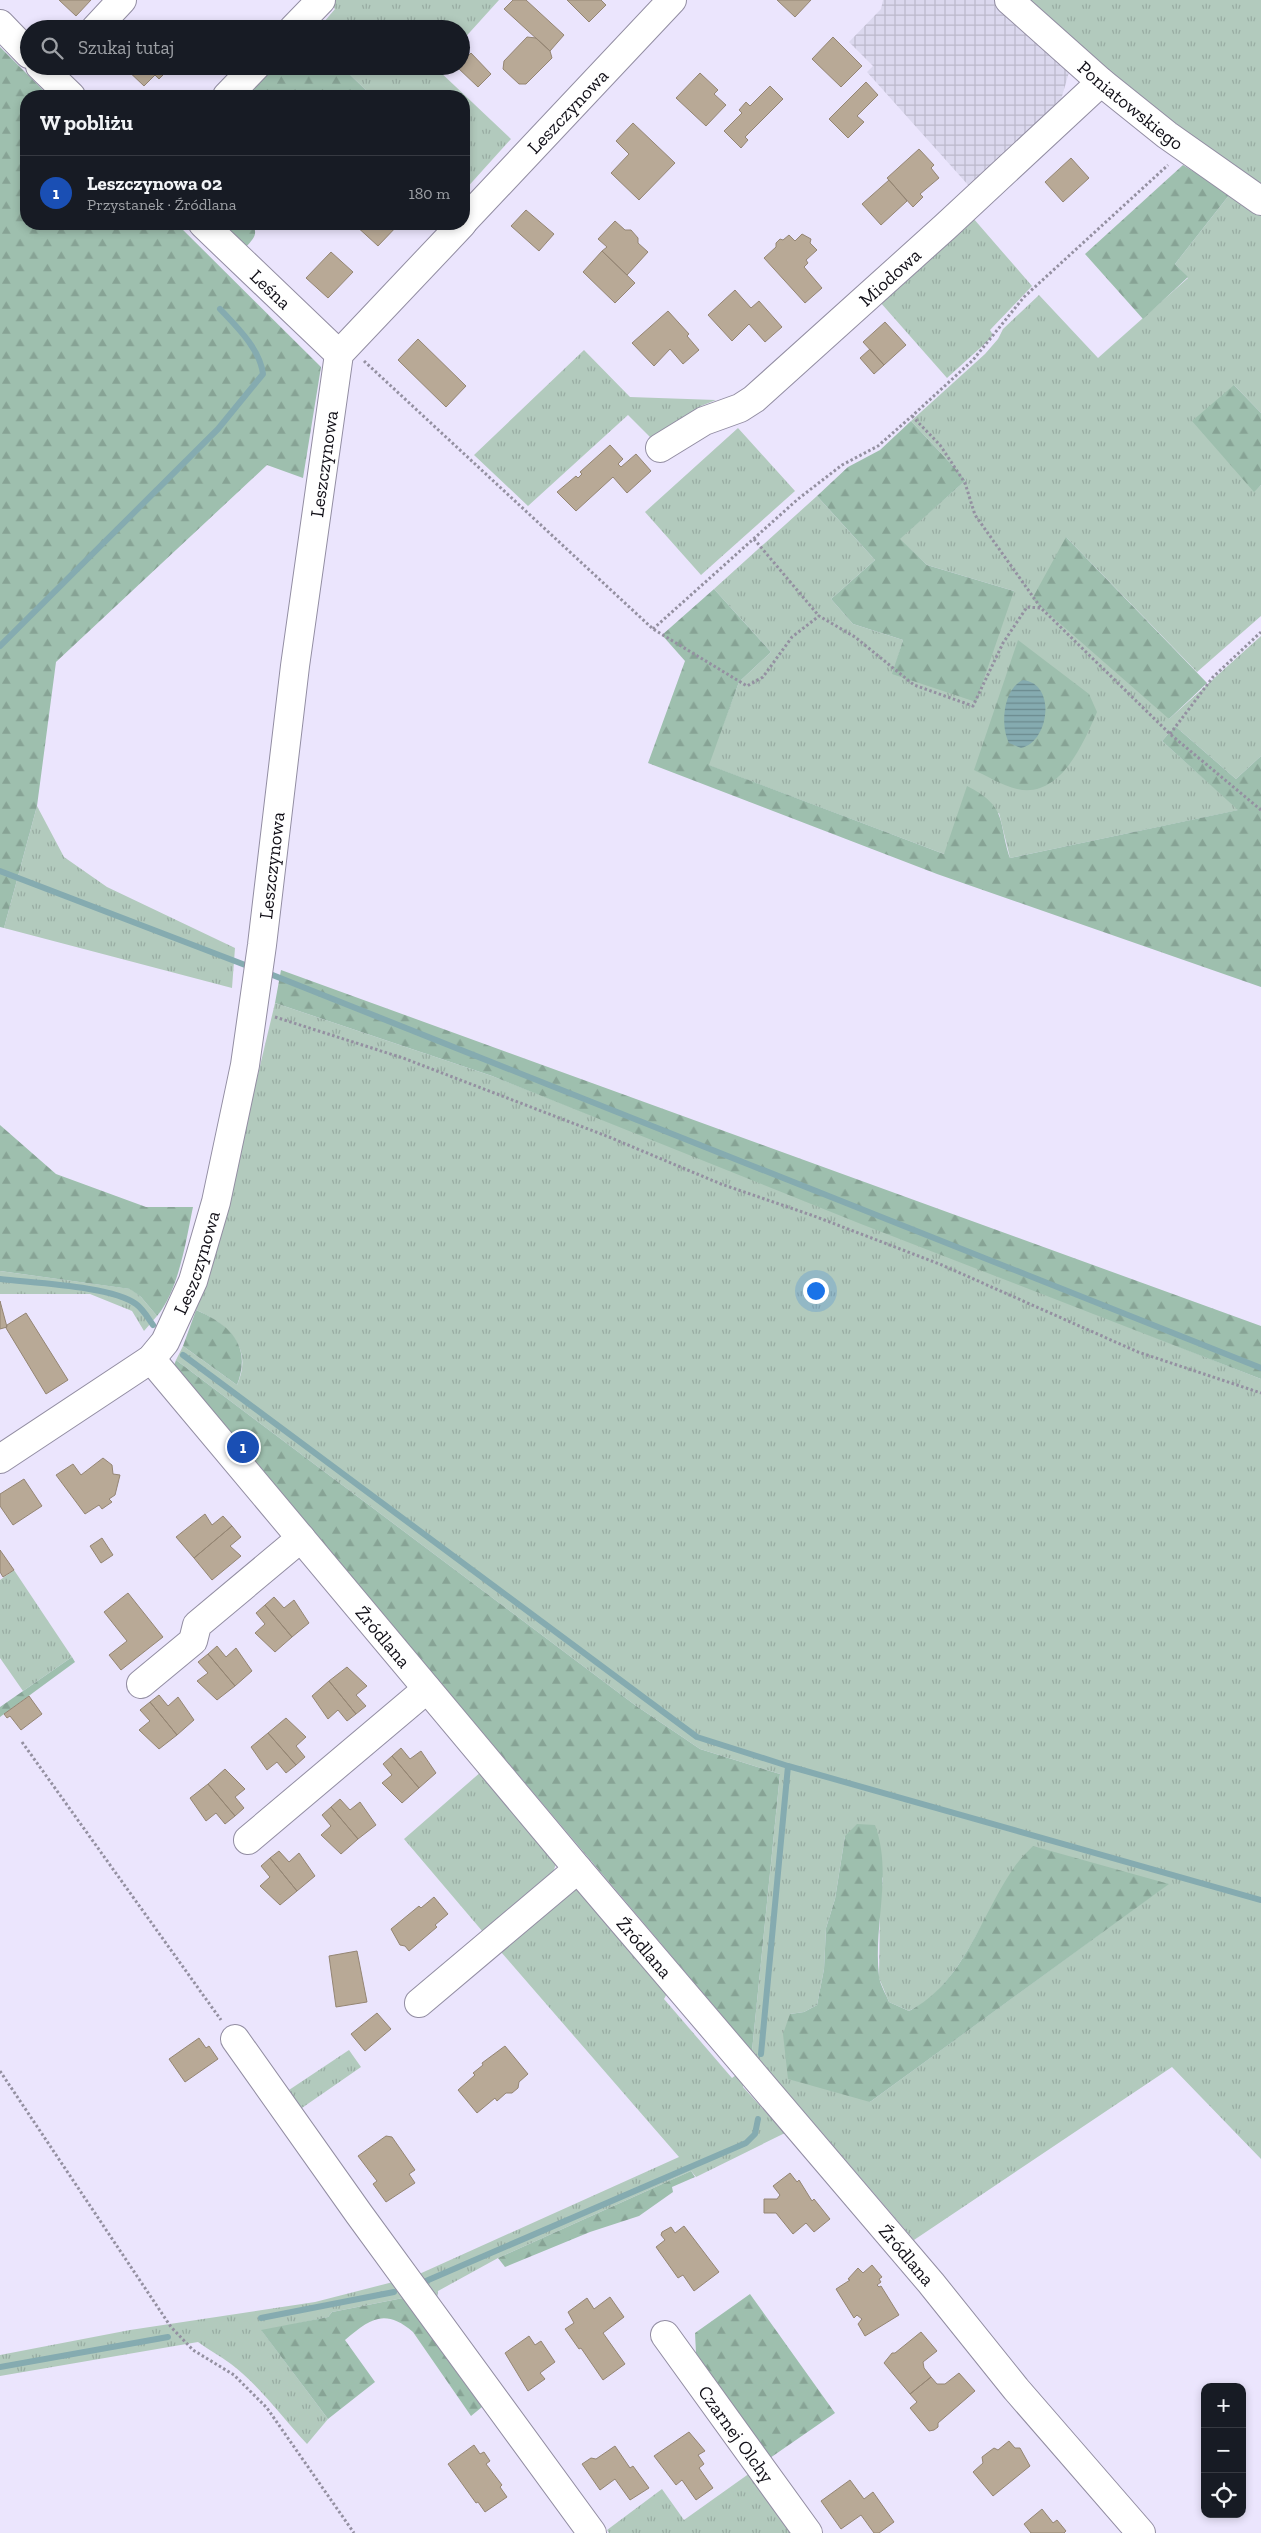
<!DOCTYPE html>
<html lang="pl">
<meta charset="utf-8">
<style>
body{margin:0;font-family:"Zilla Slab",serif;background:#242831;color:#f1f3f6}
.controls{position:absolute;right:15px;bottom:15px;display:grid;overflow:hidden;border-radius:10px;box-shadow:0 2px 8px #0003}
.controls button{width:45px;height:45px;display:grid;place-items:center;padding:0;border:0;border-bottom:1px solid #363941;background:#171b24;color:#f1f3f6;font:25px sans-serif}
.you{position:absolute;left:815px;top:1290px;width:18px;height:18px;margin:-12px;border:4px solid #fff;border-radius:50%;background:#1a73e8;box-shadow:0 0 0 8px #1a73e833}
.badge{display:grid;place-items:center;width:32px;height:32px;border-radius:50%;background:#8560db;color:#fff;font-size:16px;font-weight:700}
.pin{position:absolute;translate:-50% -50%;border:2px solid #fff;box-shadow:0 1px 5px #0006}
.list{margin:0;padding:0;list-style:none}
h2{display:flex;justify-content:space-between;align-items:center;height:65px;margin:0;padding:0 20px;font-size:21px}
h2 small{font-size:16px;font-weight:400;color:#9ea1a6}
.list li{display:grid;grid-template-columns:32px 1fr auto;gap:15px;align-items:center;box-sizing:border-box;height:75px;padding:0 20px;border-top:1px solid #363941}
.list b{display:block;font-size:19px;white-space:nowrap}
.list p{margin:0;font-size:16px;white-space:nowrap;color:#9ea1a6}
.list em{font-size:16px;font-style:normal;color:#9ea1a6}
.icon{flex:none;width:28px;height:28px;fill:none;stroke:currentColor;stroke-width:2;stroke-linecap:round;stroke-linejoin:round}
.map{position:relative;flex:none;width:1261px;height:2533px;overflow:hidden}
.search{position:absolute;background:#171b24;box-shadow:0 2px 8px #0003;left:20px;top:20px;width:450px;height:55px;display:flex;align-items:center;gap:12px;box-sizing:border-box;padding:0 18px;border-radius:28px;color:#9ea1a6;font-size:19px}
.panel{position:absolute;background:#171b24;box-shadow:0 2px 8px #0003;left:20px;top:90px;width:450px;height:140px;border-radius:20px}
.map>svg:first-child{display:block}
</style>
<div class="map">
<svg width="1261" height="2533" viewBox="0 0 1261 2533">
<defs>
<pattern id="industrial-grid" width="8" height="8" patternUnits="userSpaceOnUse" patternTransform="scale(1.25)"><rect width="8" height="8" fill="#dbd8ee"/><path d="M0 4h8M4 0v8" fill="none" stroke="#bbb8cb"/></pattern>
<pattern id="grass-tufts" width="24" height="20" patternUnits="userSpaceOnUse" patternTransform="scale(1.25)"><rect width="24" height="20" fill="#b2cabd"/><path d="M3 7l-1-3M5 7V3M7 7l1-3M15 17l-1-3M17 17v-4M19 17l1-3" fill="none" stroke="#98aca2"/></pattern>
<pattern id="forest-firs" width="22" height="20" patternUnits="userSpaceOnUse" patternTransform="scale(1.25)"><rect width="22" height="20" fill="#9ebfae"/><path d="M5 1l3.5 6h-7zM16 11l3.5 6h-7z" fill="#87a395"/></pattern>
<pattern id="water-rules" width="6" height="5" patternUnits="userSpaceOnUse" patternTransform="scale(1.25)"><rect width="6" height="5" fill="#85abb0"/><path d="M0 2.5h6" fill="none" stroke="#6b8a8e"/></pattern>
</defs>
<rect width="100%" height="100%" fill="#ebe5fd"/>
<!-- industrial -->
<path fill="url(#industrial-grid)" d="M 883,0 L 996,0 L 1070,69 L 1060,103 L 969,186 L 867,72 L 873,66 L 849,42 L 881,9 Z"/>
<!-- grass -->
<path fill="url(#grass-tufts)" fill-rule="evenodd" d="M 333,0 L 499,0 L 461,42 L 461,29 L 306,29 L 316,18 L 323,23 L 335,9 L 330,3 Z
M 1025,0 L 1261,0 L 1261,187 C 1179,128 1100,68 1025,0 Z
M 341,66 L 439,66 L 437,69 L 511,139 L 464,191 L 464,96 L 372,96 Z
M 1230,194 L 1261,214 L 1261,413 L 1234,385 L 1254,491 L 1261,485 L 1261,616 L 1197,672 L 1066,537 L 1169,719 L 1261,636 L 1261,756 L 1236,779 L 1175,726 L 1162,741 L 1239,810 L 1010,858 L 999,813 L 944,854 L 708,765 L 739,682 L 771,652 L 714,589 L 817,496 L 875,560 L 831,599 L 853,624 L 903,640 L 893,674 L 1014,591 L 927,565 L 899,539 L 966,480 L 911,421 L 985,354 L 998,339 L 1003,329 L 1039,295 L 1098,358 L 1188,278 L 1175,264 Z
M 973,218 L 1032,286 L 990,330 L 993,335 L 990,339 L 947,378 L 880,302 Z
M 584,350 L 630,397 L 716,400 L 701,406 L 653,440 L 628,415 L 528,506 L 474,455 Z
M 738,428 L 795,491 L 701,575 L 645,512 Z
M 37,806 L 64,857 L 107,887 L 235,948 L 232,988 L 4,928 Z
M 275,1003 L 492,1076 L 1261,1379 L 1261,2159 L 1172,2067 L 914,2240 L 752,2051 L 780,1774 L 700,1749 L 635,1705 L 176,1360 L 183,1346 L 237,1385 C 254,1348 228,1324 196,1310 L 218,1242 ZM 845,1836 L 883,1878 L 880,1905 L 879,1978 L 889,2002 L 909,2011 C 915,2007 924,2004 929,1999 C 958,1974 976,1935 995,1902 L 1168,1884 L 870,2102 L 790,2014 L 804,2012 L 817,2005 L 824,1969 L 826,1928 L 835,1899 Z
M 0,1271 L 131,1289 L 141,1297 L 157,1316 L 144,1331 L 132,1311 L 90,1294 L 0,1294 Z
M 14,1570 L 72,1657 L 23,1691 L 0,1658 L 0,1580 Z
M 482,1771 L 554,1856 L 556,1864 L 551,1878 L 483,1932 L 404,1839 Z
M 579,1888 L 670,1988 L 664,1999 L 732,2078 L 736,2075 L 743,2082 L 743,2087 L 785,2133 L 696,2177 L 691,2171 L 498,2258 L 438,2291 L 437,2299 L 417,2275 L 679,2157 L 501,1952 L 569,1891 Z
M 349,2050 L 361,2067 L 299,2110 L 286,2092 Z
M 393,2282 L 403,2298 L 332,2312 L 328,2317 L 262,2331 L 328,2419 L 307,2444 C 284,2419 258,2384 231,2364 C 220,2356 209,2350 198,2342 L 0,2376 L 0,2355 L 130,2330 L 315,2302 Z
M 750,2473 L 793,2533 L 609,2533 L 607,2530 L 662,2489 L 684,2520 Z"/>
<!-- forest -->
<path fill="url(#forest-firs)" d="M 0,47 L 49,96 L 26,96 L 26,224 L 177,224 L 321,367 L 303,478 L 267,465 L 56,662 L 37,806 L 4,928 L 0,927 Z
M 270,66 L 341,66 L 372,96 L 241,96 Z
M 1183,165 L 1230,194 L 1175,264 L 1188,277 L 1143,319 L 1085,254 Z
M 223,224 L 252,224 C 259,234 253,239 246,247 Z
M 1234,385 L 1261,413 L 1261,485 L 1254,492 L 1192,421 Z
M 911,421 L 966,480 L 900,539 L 927,565 L 1014,591 L 976,702 L 892,674 L 903,640 L 853,624 L 831,599 L 875,560 L 817,496 L 848,467 L 880,450 Z
M 1066,537 L 1207,683 L 1169,719 L 1032,599 Z
M 714,589 L 771,652 L 739,682 L 709,765 L 944,854 L 967,786 C 1008,807 998,821 1010,858 L 1238,810 L 1162,741 L 1175,726 L 1236,779 L 1261,756 L 1261,987 L 937,874 L 648,763 L 685,661 L 662,635 Z
M 1018,640 L 1089,694 L 1097,712 C 1083,744 1060,799 1017,789 C 1003,786 987,776 974,770 Z
M 281,970 L 1261,1326 L 1261,1379 L 861,1224 L 492,1076 L 275,1003 Z
M 0,1125 L 56,1174 L 146,1207 L 193,1207 C 186,1240 179,1290 157,1316 L 141,1297 L 130,1289 L 0,1271 Z
M 196,1310 C 231,1325 252,1346 237,1385 L 183,1346 Z
M 176,1360 L 635,1705 L 700,1749 L 780,1774 L 752,2051 L 239,1445 L 172,1371 Z
M 72,1657 L 75,1662 L 0,1717 L 0,1707 Z
M 857,1824 L 875,1825 C 893,1874 873,1926 879,1976 C 880,1985 886,1994 889,2002 L 909,2011 C 964,1983 980,1917 1013,1869 C 1018,1861 1026,1853 1033,1846 L 1169,1884 L 870,2102 L 788,2079 L 783,2034 L 790,2014 L 804,2012 L 817,2005 L 824,1969 L 826,1928 L 835,1899 L 845,1836 Z
M 691,2171 L 695,2177 L 672,2187 L 673,2192 L 639,2216 L 590,2232 L 505,2267 L 498,2258 Z
M 750,2294 L 835,2413 L 770,2458 L 696,2353 L 695,2333 Z
M 403,2298 L 482,2407 L 471,2416 L 413,2332 C 384,2307 369,2320 345,2340 L 375,2382 L 328,2419 L 261,2330 L 328,2317 L 332,2312 Z"/>
<!-- water -->
<path fill="url(#water-rules)" d="M 1023,680 C 1057,684 1049,742 1021,748 L 1009,743 C 1000,725 1003,689 1023,680 Z"/>
<g fill="none" stroke-linecap="round" stroke-linejoin="round">
<!-- stream -->
<path stroke="#85abb0" stroke-width="6" d="M 0,646 L 218,429 L 263,374 C 260,349 237,327 220,309
M 0,871 L 253,968
M 265,972 L 1261,1368
M 0,1279 C 32,1283 112,1286 136,1304 C 143,1309 148,1318 153,1325
M 183,1355 L 697,1737 L 788,1766 L 1261,1900
M 761,2054 L 788,1766
M 426,2281 L 746,2143 L 755,2134 L 758,2119
M 261,2318 L 394,2292
M 0,2367 L 168,2337"/>
</g>
<!-- building -->
<path fill="#b8a996" stroke="#948573" d="M 59,0 L 91,0 L 76,16 Z
M 513,0 L 526,0 L 564,35 L 550,51 L 504,9 Z
M 567,0 L 601,0 L 606,5 L 589,22 Z
M 777,0 L 811,0 L 795,17 Z
M 527,37 L 536,38 L 550,51 L 552,58 L 526,84 L 519,84 L 503,69 L 504,61 Z
M 833,37 L 862,66 L 841,87 L 812,59 Z
M 471,53 L 491,74 L 478,87 L 457,67 L 461,66 L 461,63 Z
M 123,66 L 171,66 L 171,67 L 159,79 L 155,75 L 144,86 Z
M 700,73 L 718,90 L 714,94 L 726,105 L 706,126 L 676,98 Z
M 866,82 L 878,95 L 857,116 L 864,122 L 848,138 L 829,119 Z
M 770,86 L 783,99 L 745,137 L 748,140 L 741,148 L 724,131 L 742,113 L 739,110 L 746,102 L 750,106 Z
M 633,123 L 675,163 L 639,200 L 611,173 L 629,154 L 616,141 Z
M 919,149 L 934,165 L 931,168 L 939,178 L 920,194 L 923,197 L 913,207 L 887,178 Z
M 1071,158 L 1089,178 L 1063,202 L 1045,182 Z
M 889,180 L 907,201 L 881,225 L 862,204 Z
M 526,210 L 554,234 L 539,251 L 511,226 Z
M 615,221 L 625,230 L 631,230 L 638,238 L 638,243 L 648,252 L 627,275 L 602,251 L 607,247 L 598,239 Z
M 354,224 L 399,224 L 378,246 Z
M 802,234 L 811,239 L 810,243 L 817,250 L 806,260 L 808,263 L 804,267 L 822,288 L 805,303 L 764,258 L 776,247 L 776,243 L 780,239 L 783,240 L 789,235 L 795,241 Z
M 602,251 L 635,283 L 615,303 L 583,272 Z
M 331,252 L 353,272 L 328,298 L 306,278 Z
M 735,290 L 751,308 L 759,301 L 782,327 L 765,342 L 749,324 L 732,341 L 708,315 Z
M 668,311 L 689,334 L 687,336 L 699,350 L 683,364 L 670,349 L 654,366 L 632,343 Z
M 885,322 L 906,345 L 884,365 L 863,342 Z
M 418,339 L 466,386 L 446,407 L 398,360 Z
M 870,349 L 884,365 L 874,374 L 860,358 Z
M 610,445 L 623,459 L 618,464 L 621,467 L 636,454 L 651,471 L 627,493 L 613,477 L 576,511 L 557,492 L 576,476 L 578,478 L 582,474 L 580,472 Z
M 0,1301 L 7,1327 L 0,1329 Z
M 26,1313 L 68,1380 L 46,1394 L 6,1328 L 7,1325 Z
M 103,1458 L 112,1465 L 113,1474 L 120,1475 L 115,1495 L 109,1499 L 112,1502 L 102,1509 L 99,1505 L 85,1514 L 56,1475 L 73,1464 L 81,1475 Z
M 24,1479 L 42,1506 L 13,1525 L 0,1506 L 0,1494 Z
M 205,1514 L 212,1525 L 223,1516 L 232,1526 L 194,1558 L 176,1537 Z
M 232,1526 L 241,1537 L 230,1546 L 241,1556 L 212,1580 L 194,1558 Z
M 102,1538 L 113,1555 L 101,1563 L 90,1546 Z
M 0,1550 L 14,1570 L 3,1577 L 0,1572 Z
M 128,1593 L 163,1637 L 121,1670 L 109,1655 L 127,1641 L 104,1612 Z
M 274,1597 L 284,1608 L 294,1600 L 309,1623 L 292,1637 L 265,1605 Z
M 265,1605 L 292,1637 L 275,1652 L 255,1633 L 265,1624 L 256,1613 Z
M 217,1646 L 226,1657 L 236,1648 L 252,1671 L 235,1686 L 208,1654 Z
M 208,1654 L 235,1686 L 217,1700 L 197,1681 L 208,1673 L 198,1662 Z
M 347,1667 L 367,1686 L 356,1695 L 366,1706 L 356,1714 L 329,1681 Z
M 329,1681 L 356,1714 L 347,1721 L 338,1710 L 328,1719 L 312,1696 Z
M 159,1695 L 168,1706 L 178,1697 L 194,1720 L 177,1735 L 150,1702 Z
M 29,1696 L 42,1714 L 21,1730 L 10,1716 L 7,1718 L 4,1714 Z
M 150,1702 L 177,1735 L 159,1749 L 139,1730 L 150,1721 L 140,1710 Z
M 286,1718 L 306,1737 L 296,1746 L 305,1757 L 296,1765 L 268,1733 Z
M 268,1733 L 296,1765 L 286,1773 L 277,1762 L 267,1770 L 251,1747 Z
M 401,1748 L 410,1759 L 421,1751 L 436,1773 L 419,1788 L 392,1756 Z
M 392,1756 L 419,1788 L 402,1803 L 382,1783 L 392,1775 L 383,1764 Z
M 225,1769 L 245,1789 L 235,1797 L 244,1808 L 235,1816 L 208,1784 Z
M 208,1784 L 235,1816 L 225,1824 L 216,1813 L 206,1821 L 190,1798 Z
M 340,1799 L 350,1810 L 360,1802 L 376,1825 L 358,1839 L 331,1807 Z
M 331,1807 L 358,1839 L 341,1854 L 321,1835 L 331,1826 L 322,1815 Z
M 279,1851 L 289,1862 L 299,1853 L 315,1876 L 297,1891 L 270,1858 Z
M 270,1858 L 297,1891 L 280,1905 L 260,1886 L 270,1877 L 261,1866 Z
M 434,1897 L 448,1914 L 435,1925 L 437,1927 L 409,1951 L 405,1946 L 400,1945 L 391,1929 L 419,1906 L 421,1908 Z
M 357,1951 L 367,2002 L 336,2007 L 329,1956 Z
M 377,2013 L 391,2029 L 365,2051 L 351,2034 Z
M 199,2038 L 206,2048 L 209,2046 L 218,2059 L 185,2082 L 169,2059 Z
M 505,2046 L 528,2074 L 519,2082 L 518,2088 L 512,2093 L 506,2093 L 497,2101 L 495,2098 L 477,2113 L 458,2090 L 475,2075 L 473,2073 L 483,2065 L 482,2063 Z
M 386,2136 L 392,2137 L 415,2170 L 409,2174 L 415,2183 L 386,2202 L 373,2184 L 377,2181 L 358,2156 Z
M 790,2173 L 797,2182 L 799,2180 L 812,2201 L 814,2199 L 830,2219 L 814,2232 L 806,2223 L 793,2234 L 776,2213 L 764,2213 L 764,2199 L 777,2199 L 780,2195 L 773,2186 Z
M 684,2226 L 719,2272 L 694,2291 L 683,2275 L 678,2278 L 656,2247 L 665,2240 L 661,2235 L 662,2232 L 671,2227 L 675,2233 Z
M 872,2265 L 882,2277 L 879,2279 L 881,2282 L 877,2285 L 879,2287 L 881,2286 L 899,2315 L 865,2336 L 858,2324 L 862,2319 L 857,2315 L 854,2318 L 836,2289 L 850,2280 L 848,2279 L 858,2268 L 863,2273 Z
M 610,2297 L 624,2317 L 603,2333 L 625,2364 L 603,2380 L 581,2348 L 579,2349 L 565,2329 L 574,2323 L 568,2312 L 587,2298 L 594,2309 Z
M 921,2332 L 937,2351 L 923,2362 L 924,2368 L 931,2377 L 910,2394 L 884,2363 L 892,2353 L 895,2353 Z
M 529,2336 L 535,2345 L 541,2341 L 555,2362 L 540,2373 L 545,2379 L 528,2391 L 505,2353 Z
M 959,2373 L 975,2391 L 938,2423 L 938,2427 L 934,2430 L 929,2431 L 910,2408 L 917,2402 L 910,2394 L 931,2377 L 937,2384 L 945,2384 Z
M 689,2432 L 705,2451 L 698,2455 L 704,2464 L 699,2468 L 713,2488 L 696,2500 L 682,2480 L 676,2485 L 654,2456 Z
M 1009,2441 L 1015,2448 L 1020,2448 L 1030,2466 L 993,2496 L 973,2472 L 983,2463 L 982,2457 L 994,2448 L 998,2450 Z
M 474,2445 L 480,2454 L 484,2452 L 490,2461 L 486,2464 L 502,2485 L 500,2487 L 507,2497 L 485,2512 L 478,2502 L 476,2503 L 448,2464 Z
M 615,2446 L 630,2468 L 633,2466 L 649,2488 L 630,2500 L 615,2479 L 600,2490 L 582,2464 L 591,2458 L 596,2459 Z
M 850,2480 L 864,2499 L 873,2492 L 894,2522 L 879,2533 L 874,2533 L 861,2515 L 841,2529 L 821,2501 Z
M 1042,2509 L 1053,2523 L 1057,2520 L 1066,2531 L 1064,2533 L 1031,2533 L 1024,2524 Z"/>
<g fill="none" stroke-linecap="round" stroke-linejoin="round">
<defs>
<g id="minor">
<path id="s1" d="M 1009,0 L 1101,82 L 1167,135 L 1261,201"/>
<path d="M 0,24 L 29,54"/>
<path d="M 95,29 L 122,0"/>
<path d="M 293,29 L 321,0"/>
<path d="M 40,66 L 71,96"/>
<path d="M 227,96 L 256,66"/>
<path id="s2" d="M 464,221 L 672,0"/>
<path id="s3" d="M 203,224 L 339,354"/>
<path id="s4" d="M 660,448 L 704,421 L 740,408 L 754,399 L 945,227 L 1101,82"/>
<path id="s5" d="M 151,1359 L 578,1869 L 931,2283 L 1016,2389 L 1141,2533"/>
<path id="s6" d="M 0,1459 L 151,1359 L 165,1342 L 193,1281 L 216,1202 L 245,1065 L 262,945 L 295,666 L 339,354 L 462,224"/>
<path d="M 141,1684 L 193,1641 L 197,1625 L 301,1538"/>
<path d="M 248,1840 L 427,1689"/>
<path d="M 419,2003 L 578,1869"/>
<path d="M 235,2039 L 359,2214 L 592,2533"/>
<path id="s7" d="M 665,2335 L 808,2533"/>
</g>
</defs>
<!-- minor casing -->
<use href="#minor" stroke="#928da2" stroke-width="30"/>
<!-- path -->
<path stroke="#9490a1" stroke-width="3" stroke-dasharray="2.5 2.5" stroke-linecap="butt" d="M 364,361 L 653,629 L 747,686 L 763,677 L 792,637 L 819,616 L 855,637 L 914,685 L 973,706 L 1003,643 L 1027,607 L 1041,608 L 1170,734 L 1261,810
M 912,416 L 940,445 L 965,483 L 975,515 L 1041,608
M 754,539 L 819,616
M 653,629 L 798,499 L 842,465 L 878,446 L 912,416 L 973,360 L 1024,297 L 1168,165
M 1170,734 L 1213,677 L 1261,632
M 275,1017 L 403,1058 L 609,1137 L 721,1184 L 814,1216 L 942,1265 L 1138,1352 L 1261,1393
M 22,1742 L 221,2020
M 0,2071 L 171,2327 L 193,2350 L 234,2375 L 267,2408 L 354,2533"/>
<!-- minor -->
<use href="#minor" stroke="#fff" stroke-width="28"/>
</g>
<g text-anchor="middle" dominant-baseline="central" stroke-width="4" stroke-linejoin="round" paint-order="stroke">
<!-- street labels -->
<g font-size="19" fill="#110f17" stroke="#ebe5fd">
<text stroke="none"><textPath href="#s1" startOffset="161">Poniatowskiego</textPath></text>
<text stroke="none"><textPath href="#s2" startOffset="151">Leszczynowa</textPath></text>
<text stroke="none"><textPath href="#s4" startOffset="289">Miodowa</textPath></text>
<text stroke="none"><textPath href="#s3" startOffset="94">Leśna</textPath></text>
<text stroke="none"><textPath href="#s6" startOffset="1099">Leszczynowa</textPath></text>
<text stroke="none"><textPath href="#s6" startOffset="694">Leszczynowa</textPath></text>
<text stroke="none"><textPath href="#s6" startOffset="289">Leszczynowa</textPath></text>
<text stroke="none"><textPath href="#s5" startOffset="362">Źródlana</textPath></text>
<text stroke="none"><textPath href="#s5" startOffset="768">Źródlana</textPath></text>
<text stroke="none"><textPath href="#s5" startOffset="1172">Źródlana</textPath></text>
<text stroke="none"><textPath href="#s7" startOffset="122">Czarnej Olchy</textPath></text>
</g>
</g>
</svg>
<div class="controls">
<button>+</button>
<button>−</button>
<button><svg class="icon" aria-label="locate" viewBox="0 0 24 24"><circle cx="12" cy="12" r="6"/><path d="M12 2v4M12 18v4M2 12h4M18 12h4"/></svg></button>
</div>
<div class="you"></div>
<div class="pin badge" style="left:243px;top:1447px;background:#1a4fb4">1</div>
<div class="search"><svg class="icon" aria-label="search" viewBox="0 0 24 24"><circle cx="10" cy="10" r="6"/><path d="M15 15l6 6"/></svg>Szukaj tutaj</div>
<section class="panel">
<h2>W pobliżu<small></small></h2>
<ul class="list">
<li><span class="badge" style="background:#1a4fb4">1</span><div><b>Leszczynowa 02</b><p>Przystanek · Źródlana</p></div><em>180 m</em></li>
</ul>
</section>
</div>
